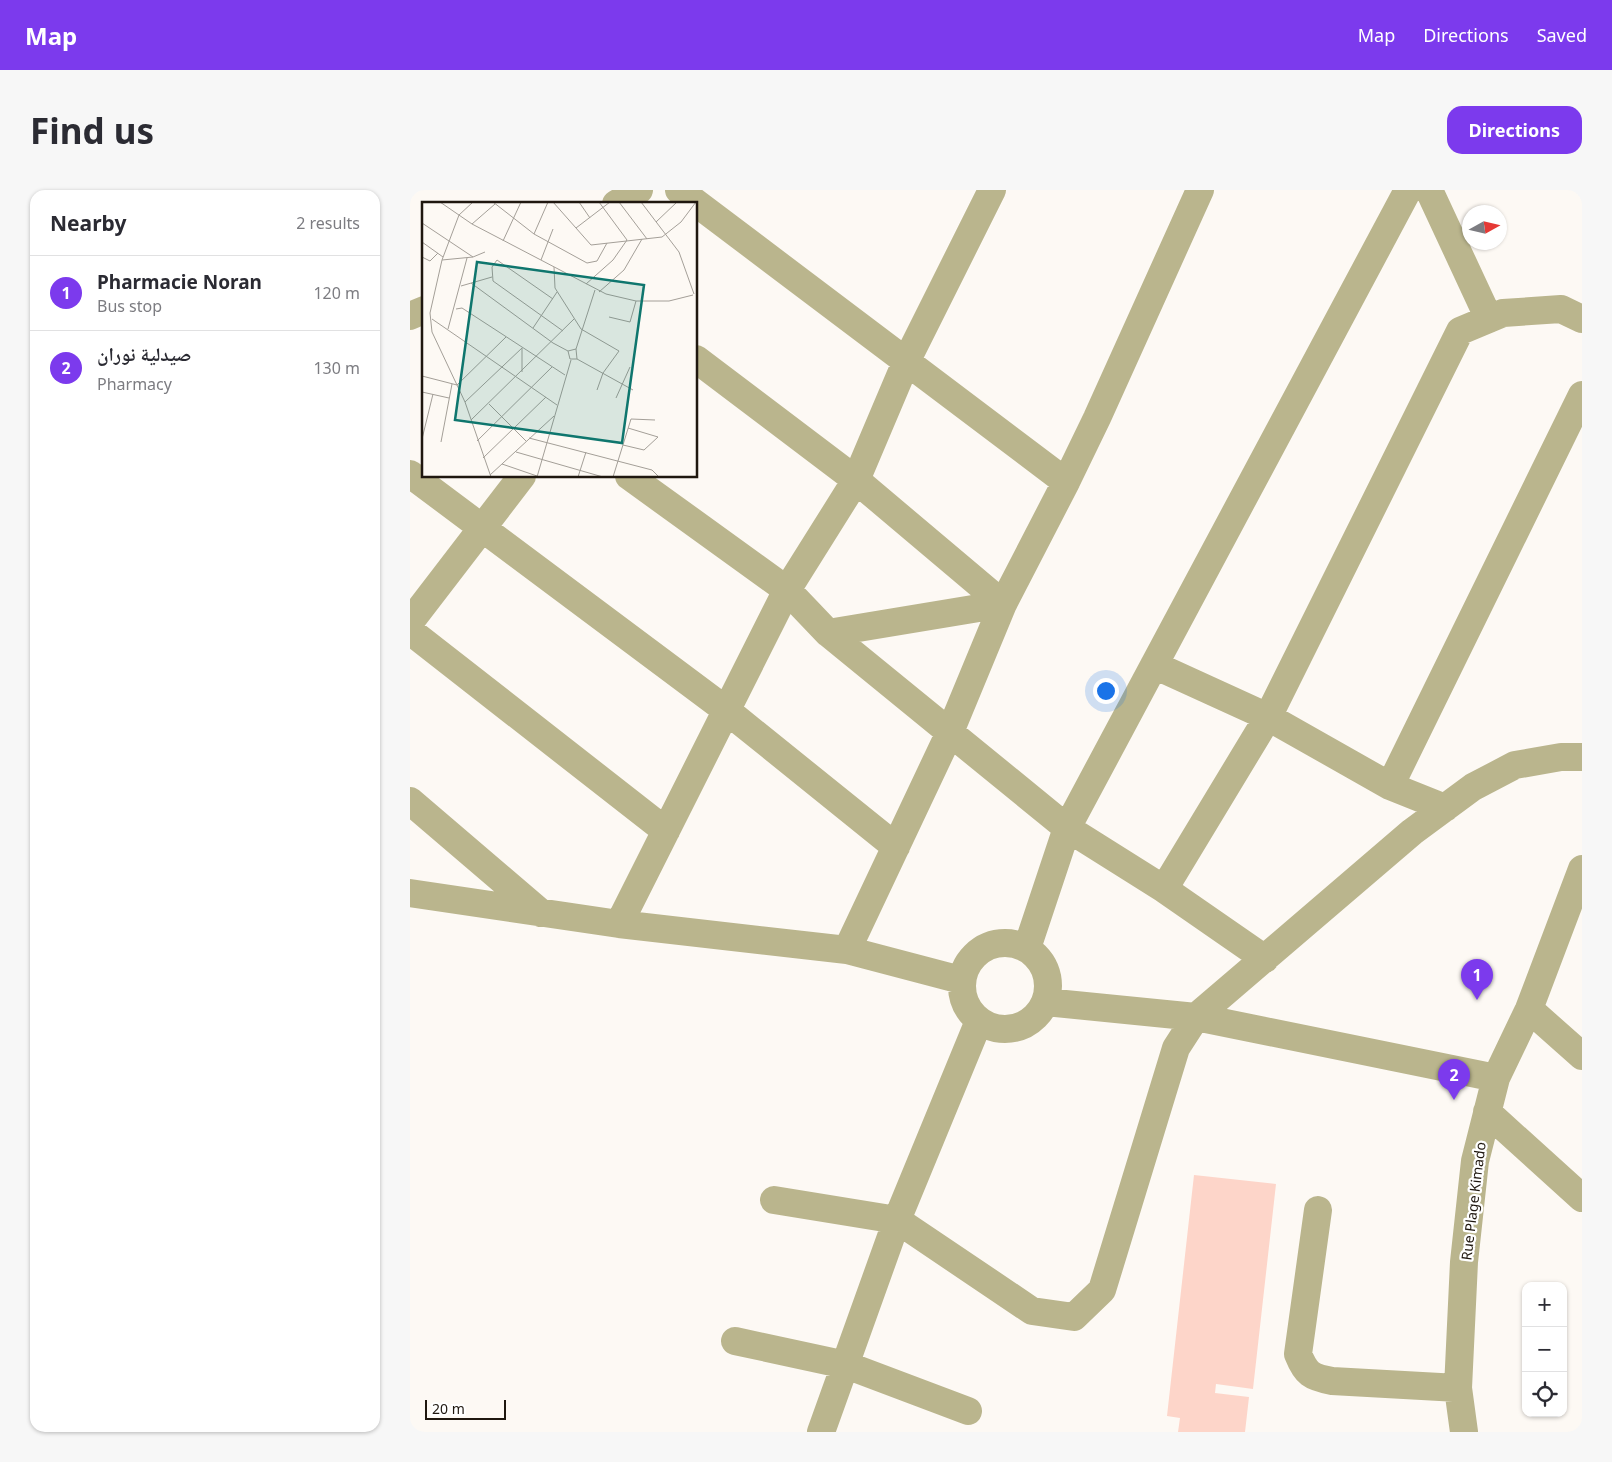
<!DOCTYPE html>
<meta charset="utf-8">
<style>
body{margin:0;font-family:"Noto Sans","Noto Naskh Arabic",sans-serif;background:#f7f7f7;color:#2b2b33}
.controls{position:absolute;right:15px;bottom:15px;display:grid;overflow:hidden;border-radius:10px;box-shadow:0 1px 4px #0004}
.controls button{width:45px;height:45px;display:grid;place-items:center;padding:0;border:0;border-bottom:1px solid #e1e1e2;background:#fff;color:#2b2b33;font:25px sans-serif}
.compass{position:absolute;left:1052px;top:15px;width:45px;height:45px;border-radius:50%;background:#fff;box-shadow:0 1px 4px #0004;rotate:82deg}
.scale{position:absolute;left:15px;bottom:12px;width:81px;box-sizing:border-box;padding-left:5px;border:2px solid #1f170f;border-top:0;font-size:14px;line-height:18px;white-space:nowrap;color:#1f170f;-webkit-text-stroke:4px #fff;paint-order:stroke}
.you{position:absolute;left:695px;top:500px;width:18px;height:18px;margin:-12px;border:4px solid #fff;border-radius:50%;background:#1a73e8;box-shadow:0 0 0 8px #1a73e833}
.badge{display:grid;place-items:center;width:32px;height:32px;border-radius:50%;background:#7c3aed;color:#fff;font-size:16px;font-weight:700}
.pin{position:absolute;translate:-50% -41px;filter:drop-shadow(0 1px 2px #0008)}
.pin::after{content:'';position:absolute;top:26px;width:18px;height:15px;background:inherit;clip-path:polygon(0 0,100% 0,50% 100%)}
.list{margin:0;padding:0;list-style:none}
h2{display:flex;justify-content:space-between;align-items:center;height:65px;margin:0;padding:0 20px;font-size:21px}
h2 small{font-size:16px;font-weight:400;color:#7c7c81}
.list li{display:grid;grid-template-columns:32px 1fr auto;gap:15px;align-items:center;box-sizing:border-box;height:75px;padding:0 20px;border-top:1px solid #e1e1e2}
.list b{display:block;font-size:19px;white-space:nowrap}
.list p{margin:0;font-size:16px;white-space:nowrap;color:#7c7c81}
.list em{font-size:16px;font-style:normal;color:#7c7c81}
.icon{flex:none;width:28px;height:28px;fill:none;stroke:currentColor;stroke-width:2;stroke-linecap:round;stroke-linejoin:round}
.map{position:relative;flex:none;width:1172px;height:1242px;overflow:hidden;border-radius:15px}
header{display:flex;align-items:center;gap:30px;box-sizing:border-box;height:70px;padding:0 25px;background:#7c3aed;color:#fff}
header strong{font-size:24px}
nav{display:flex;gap:28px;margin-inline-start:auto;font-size:18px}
.intro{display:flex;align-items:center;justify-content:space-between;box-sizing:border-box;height:120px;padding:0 30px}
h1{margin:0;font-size:35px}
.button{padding:12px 22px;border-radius:15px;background:#7c3aed;color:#fff;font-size:18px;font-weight:700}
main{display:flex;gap:30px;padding:0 30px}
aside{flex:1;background:#fff;border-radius:15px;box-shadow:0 1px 4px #0004}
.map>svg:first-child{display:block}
</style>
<header>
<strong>Map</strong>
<nav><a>Map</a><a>Directions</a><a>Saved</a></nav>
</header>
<div class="intro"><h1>Find us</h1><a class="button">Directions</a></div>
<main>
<aside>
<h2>Nearby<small>2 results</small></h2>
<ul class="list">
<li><span class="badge">1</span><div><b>Pharmacie Noran</b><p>Bus stop</p></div><em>120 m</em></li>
<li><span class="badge">2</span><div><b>صيدلية نوران</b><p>Pharmacy</p></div><em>130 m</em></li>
</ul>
</aside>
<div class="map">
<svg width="1172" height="1242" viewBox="0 0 1172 1242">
<rect width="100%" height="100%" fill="#fdf9f4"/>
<!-- building -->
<path fill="#fdd5c9" d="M 784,985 L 866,994 L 843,1199 L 806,1194 L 805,1203 L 839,1207 L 835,1242 L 768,1242 L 770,1228 L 757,1226 Z"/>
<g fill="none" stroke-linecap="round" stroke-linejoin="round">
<!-- minor -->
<path stroke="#bab58d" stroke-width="28" d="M 269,0 L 656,292
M 1019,0 L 1079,129
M 206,14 L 229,0
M 0,126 L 14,120
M 286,169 L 446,290 L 593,414
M 0,284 L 316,520 L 486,657
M 219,286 L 377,400 L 418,443 L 657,638 L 754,699 L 855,769
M 0,432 L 112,286
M 0,441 L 256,641
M 418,443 L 593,414
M 744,475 L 858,527 L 980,596 L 1035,618
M 980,596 L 1172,205
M 0,611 L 131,723
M 754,699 L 858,527 L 1050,141 L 1093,123 L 1151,119 L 1172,129
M 0,703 L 209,734 L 437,760 L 551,790
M 209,734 L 377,400 L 446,290 L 496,172 L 582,0
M552 796a43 43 0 1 1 86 0a43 43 0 1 1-86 0Z
M 617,758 L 657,638 L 998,0
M 437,760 L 540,542 L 593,414 L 656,292 L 687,228 L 790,0
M 635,812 L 786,827 L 1086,888
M 1119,819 L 1172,866
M 1077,922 L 1172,1008
M 364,1010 L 487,1030 L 622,1121 L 664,1127 L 692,1100 L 766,858 L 786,827 L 1002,642 L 1063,597 L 1105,575 L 1151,567 L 1172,567
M 908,1020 L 888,1164 C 896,1184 901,1187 922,1191 L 1048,1198
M 325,1151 L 436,1175 L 558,1221
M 411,1242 L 487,1030 L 569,831
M 1054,1242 L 1048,1198 L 1054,1072 L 1065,971 L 1086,888 L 1119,819 L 1172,679"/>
</g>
<g text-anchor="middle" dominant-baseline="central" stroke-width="4.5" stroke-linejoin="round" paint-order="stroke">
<!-- street labels -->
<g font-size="14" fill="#1f170f" stroke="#fff">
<text transform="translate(1063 1011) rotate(-83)">Rue Plage Kimado</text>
</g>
</g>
<!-- overview -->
<g transform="translate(12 12)">
<rect width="275" height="275" fill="#fdf9f4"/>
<path fill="none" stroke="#a49f98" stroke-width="1" d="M 18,0 L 50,22 L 184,92 L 214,99 L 247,99 L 271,93M 51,0 L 37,13 L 20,58 L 8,111 L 10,130 L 43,200 L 69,275M 71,0 L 112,32 L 165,61 L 175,59 L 185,41M 131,0 L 169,43 L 240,35 L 259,20 L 274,0M 157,0 L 168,16M 197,0 L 225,37M 219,0 L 257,50 L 272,92M 234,20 L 255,0M 0,21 L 51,55M 50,22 L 73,2M 154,26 L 188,0M 112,32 L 126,0M 81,39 L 99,0M 0,40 L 21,55M 0,55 L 8,59 L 16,51M 20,58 L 51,55 L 63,50M 119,58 L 131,27M 132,65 L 133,86 L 159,127 L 197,149 L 181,171 L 175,188M 49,81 L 131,141 L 146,149 L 154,147 L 155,157 L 148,157 L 146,149M 164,82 L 191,58 L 205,38 L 177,0M 39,84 L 70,75M 275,88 L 275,44M 177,90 L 202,68 L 220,37M 131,97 L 75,58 L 70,65 L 71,79 L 141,129M 34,107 L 40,106 L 143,173M 187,115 L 208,120 L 214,99M 10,117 L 135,203M 111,126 L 135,90M 26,127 L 45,56M 100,146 L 100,170M 154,147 L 173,88M 155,157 L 211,188M 0,174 L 35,183 L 84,135M 0,190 L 27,196M 194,196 L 208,165M 43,200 L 100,146M 67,202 L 104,239M 49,218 L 152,117M 107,236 L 230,268 L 237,275M 0,237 L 11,192M 55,239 L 130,165M 19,240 L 30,182M 201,243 L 222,248 L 236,235 L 206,226M 94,250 L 181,275M 61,256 L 124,195M 80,262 L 115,274M 68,273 L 132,214M 115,275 L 149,158M 156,275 L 164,250M 191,275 L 209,217 L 233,218"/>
<path fill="#0f766e" fill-opacity="0.15" stroke="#0f766e" stroke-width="2.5" d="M 55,60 L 222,83 L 200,241 L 33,218 Z"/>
<rect width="275" height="275" fill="none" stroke="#1f170f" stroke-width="2.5"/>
</g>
</svg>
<div class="controls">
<button>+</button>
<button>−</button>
<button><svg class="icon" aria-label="locate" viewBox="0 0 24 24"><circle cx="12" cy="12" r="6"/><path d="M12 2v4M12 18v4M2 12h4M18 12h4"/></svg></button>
</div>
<svg class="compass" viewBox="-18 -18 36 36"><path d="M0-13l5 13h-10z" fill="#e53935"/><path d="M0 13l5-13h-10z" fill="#7c7c81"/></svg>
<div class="scale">20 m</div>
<div class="you"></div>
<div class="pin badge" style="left:1067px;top:810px">1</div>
<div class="pin badge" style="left:1044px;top:910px">2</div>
</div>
</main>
